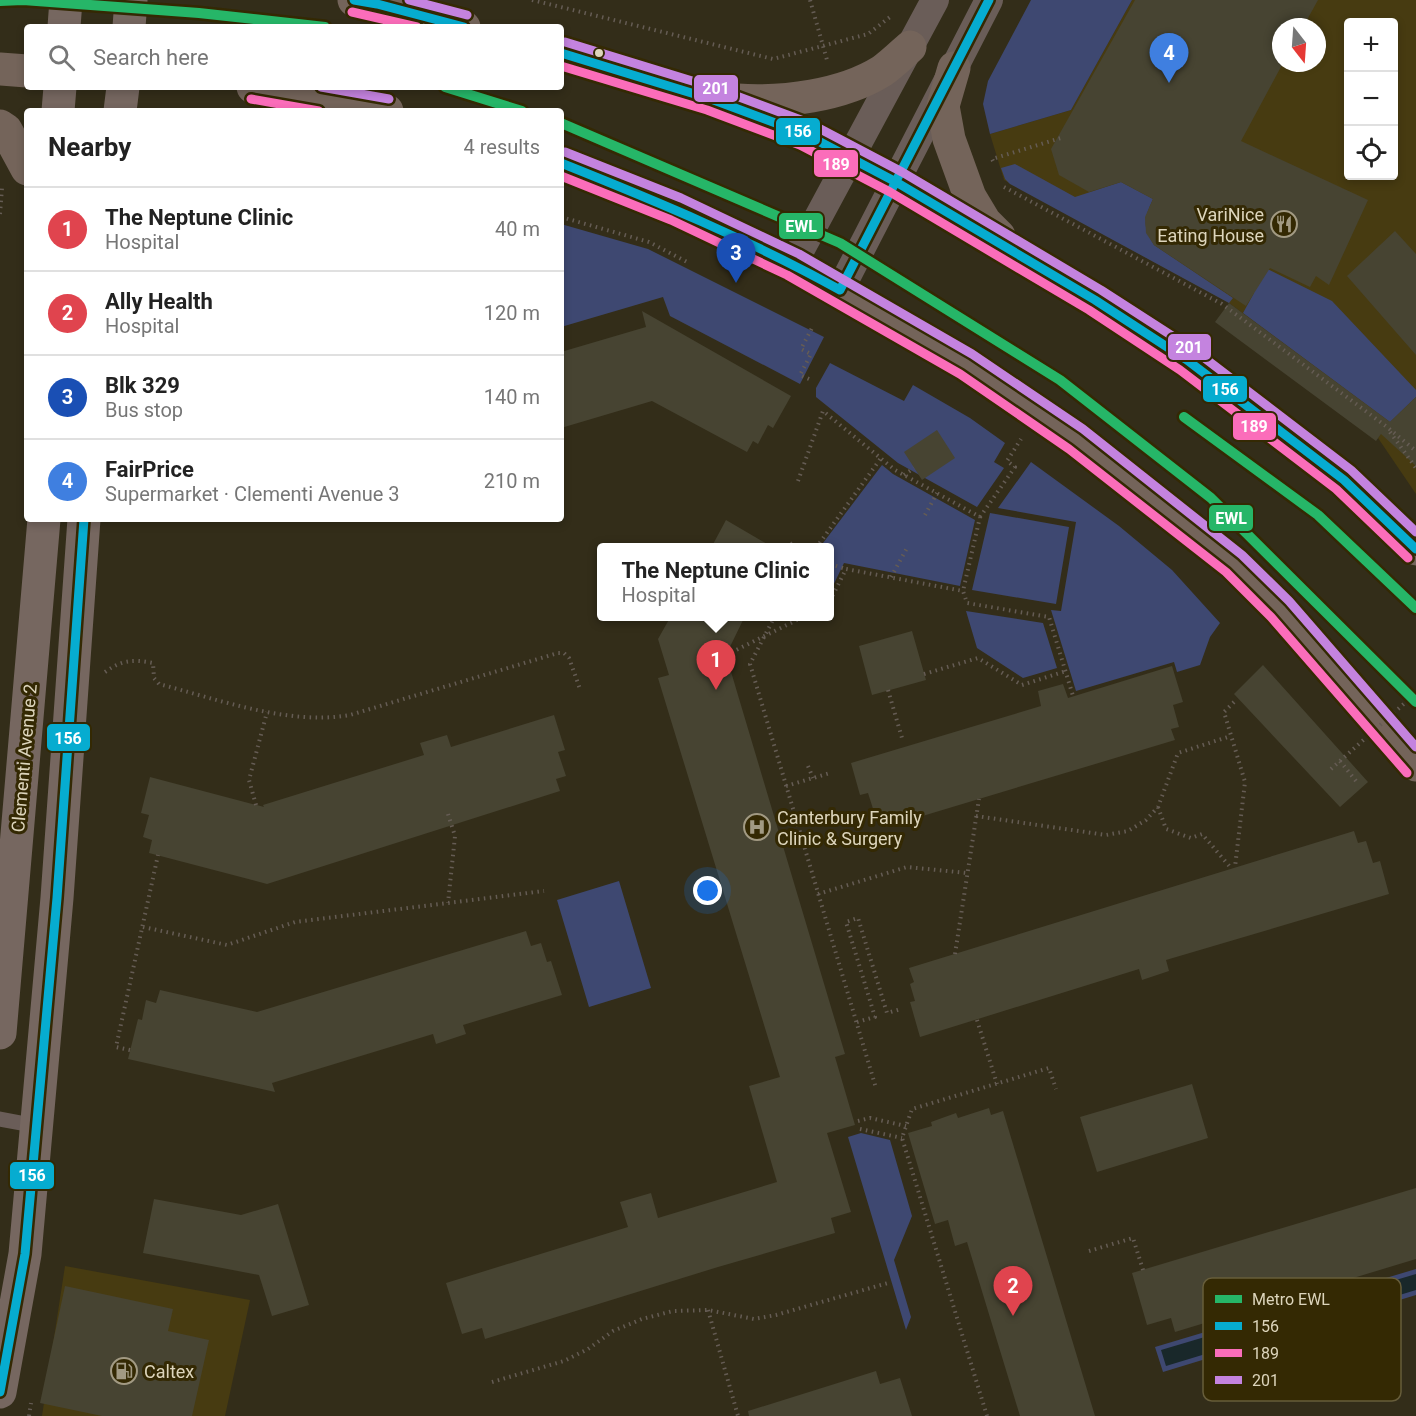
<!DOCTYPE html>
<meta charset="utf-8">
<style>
body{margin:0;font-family:Roboto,sans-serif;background:#f6f6f6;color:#222}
.controls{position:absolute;right:18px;top:18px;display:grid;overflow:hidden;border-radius:6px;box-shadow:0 3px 9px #0003}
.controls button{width:54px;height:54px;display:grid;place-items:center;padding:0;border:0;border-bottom:2px solid #e0e0e0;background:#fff;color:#222;font:30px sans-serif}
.compass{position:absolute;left:1272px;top:18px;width:54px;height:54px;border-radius:50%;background:#fff;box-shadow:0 3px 9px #0003;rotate:163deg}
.you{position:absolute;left:708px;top:891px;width:21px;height:21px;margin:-15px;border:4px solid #fff;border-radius:50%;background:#1a73e8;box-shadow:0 0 0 9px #1a73e833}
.badge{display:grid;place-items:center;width:39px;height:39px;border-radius:50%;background:#5c584e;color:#fff;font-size:20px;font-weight:700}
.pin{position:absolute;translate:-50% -50px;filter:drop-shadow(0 2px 3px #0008)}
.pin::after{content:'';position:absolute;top:32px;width:21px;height:18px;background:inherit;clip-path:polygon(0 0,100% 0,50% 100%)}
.popup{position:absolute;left:597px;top:543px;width:237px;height:78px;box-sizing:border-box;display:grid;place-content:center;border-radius:6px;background:#fff;filter:drop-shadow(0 2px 4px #0005);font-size:20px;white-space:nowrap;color:#767676}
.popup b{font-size:22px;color:#222}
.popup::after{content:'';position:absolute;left:50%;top:100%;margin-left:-12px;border:12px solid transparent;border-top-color:#fff}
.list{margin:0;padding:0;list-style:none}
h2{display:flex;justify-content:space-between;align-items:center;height:78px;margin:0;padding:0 24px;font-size:26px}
h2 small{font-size:20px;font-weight:400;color:#767676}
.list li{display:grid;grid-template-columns:39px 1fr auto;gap:18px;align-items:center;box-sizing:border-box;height:84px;padding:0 24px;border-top:2px solid #e0e0e0}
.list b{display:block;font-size:22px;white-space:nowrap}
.list p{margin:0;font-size:20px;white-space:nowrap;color:#767676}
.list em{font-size:20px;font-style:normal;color:#767676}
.icon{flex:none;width:33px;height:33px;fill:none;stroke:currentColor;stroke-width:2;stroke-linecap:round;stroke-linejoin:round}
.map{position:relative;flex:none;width:1416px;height:1416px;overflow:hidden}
.search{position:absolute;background:#fff;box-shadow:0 3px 9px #0003;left:24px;top:24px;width:540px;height:66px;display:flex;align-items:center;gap:15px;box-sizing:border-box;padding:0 21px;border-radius:6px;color:#767676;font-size:22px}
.panel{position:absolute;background:#fff;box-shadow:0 3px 9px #0003;left:24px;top:108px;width:540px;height:414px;border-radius:6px}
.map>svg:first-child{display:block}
</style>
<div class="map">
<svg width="1416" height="1416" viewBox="0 0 1416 1416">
<rect width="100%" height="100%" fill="#332d19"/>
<!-- built -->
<path fill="#473b11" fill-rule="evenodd" d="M 1132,0 L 1416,0 L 1416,494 L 1378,438 L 1389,422 L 1229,303 L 1004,180 L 990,134 L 1071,110 ZM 1348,22 L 1394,22 L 1394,176 L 1348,176 ZM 1281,27 L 1317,27 L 1317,63 L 1281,63 Z
M 65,1266 L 250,1300 L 225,1416 L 42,1416 Z"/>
<!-- green -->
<path fill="#3e4871" d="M 1031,0 L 1132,0 L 1071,110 L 990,134 L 983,104 L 988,81 Z
M 1015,164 L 1075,197 L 1121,182 L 1153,199 C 1144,219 1142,226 1154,245 L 1233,298 L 1229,303 L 1010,184 L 1005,179 L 1001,168 Z
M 561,224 L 648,249 L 824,337 L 800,384 L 670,316 L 663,297 L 561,327 Z
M 1209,240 L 1332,301 L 1416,390 L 1416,397 L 1390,422 L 1243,313 L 1254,293 L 1172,241 Z
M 830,363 L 904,401 L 913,385 L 970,418 L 1005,443 L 994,462 L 1004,468 L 977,507 L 898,463 L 816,397 L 816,388 Z
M 1031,462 L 1119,526 L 1172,570 L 1220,623 L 1210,637 L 1200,665 L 1177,672 L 1174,662 L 1076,691 L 1051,610 L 1061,611 L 1076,522 L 998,508 Z
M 882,465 L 893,474 L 975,520 L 960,586 L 844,563 L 830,592 L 830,548 L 820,547 Z
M 990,513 L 1069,527 L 1056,604 L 972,590 Z
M 966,611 L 1043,623 L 1057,668 L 1023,678 L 977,648 Z
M 619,881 L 651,988 L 589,1007 L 557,900 Z
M 861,1133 L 890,1140 L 912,1216 L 894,1260 L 911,1317 L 906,1330 L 848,1137 Z
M 1416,1269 L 1416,1295 L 1163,1372 L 1155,1347 Z"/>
<!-- water -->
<path fill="#19282a" d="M 1416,1274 L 1416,1290 L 1166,1366 L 1161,1350 Z"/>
<!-- building -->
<path fill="#474432" d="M 1135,0 L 1318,0 L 1303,27 L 1281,27 L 1281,63 L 1283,63 L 1241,141 L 1368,200 L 1329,285 L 1316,276 L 1310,287 L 1270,268 L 1246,306 L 1154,245 L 1146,233 L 1145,217 L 1153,199 L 1121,182 L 1089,192 L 1059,175 L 1051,149 Z
M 1395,231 L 1416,254 L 1416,355 L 1347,276 Z
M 1229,303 L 1390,422 L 1416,397 L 1416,466 L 1381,434 L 1376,441 L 1215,322 Z
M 642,311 L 791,396 L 773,428 L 768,425 L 758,444 L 753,441 L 747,452 L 652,401 L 561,428 L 561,352 L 646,327 Z
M 937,430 L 955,458 L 922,480 L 904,452 Z
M 726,520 L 774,548 L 711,548 Z
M 671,616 L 745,616 L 726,655 L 845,1054 L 835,1057 L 855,1125 L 827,1133 L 851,1212 L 831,1218 L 835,1233 L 718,1267 L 485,1339 L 482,1328 L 462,1334 L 446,1283 L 628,1227 L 620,1202 L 651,1193 L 658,1218 L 777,1182 L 749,1086 L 780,1077 L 658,678 L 669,675 L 658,639 Z
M 912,631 L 926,680 L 872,695 L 859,646 Z
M 1263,665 L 1368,782 L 1340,807 L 1234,694 Z
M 1172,666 L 1183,702 L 1173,705 L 1179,727 L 1171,729 L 1175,740 L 886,827 L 882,813 L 875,815 L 868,793 L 860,795 L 851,763 L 1041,706 L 1038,691 L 1063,684 L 1068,698 Z
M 554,715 L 565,750 L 558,752 L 566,776 L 556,779 L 560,791 L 267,884 L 149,853 L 152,840 L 143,837 L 149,815 L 141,813 L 150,777 L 264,807 L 263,805 L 424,755 L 420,743 L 447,735 L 451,747 Z
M 1354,831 L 1358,843 L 1366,841 L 1373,863 L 1380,861 L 1389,894 L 1166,960 L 1169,971 L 1142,980 L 1139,969 L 920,1037 L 910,1002 L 915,1001 L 910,984 L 914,982 L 909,968 Z
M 526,931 L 531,946 L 541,943 L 547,962 L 551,961 L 562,995 L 463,1025 L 466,1034 L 436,1044 L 433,1034 L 272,1083 L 275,1092 L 128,1059 L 138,1019 L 142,1020 L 146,1000 L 156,1003 L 160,990 L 257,1012 Z
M 1192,1084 L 1208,1138 L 1097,1172 L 1080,1117 Z
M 989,1108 L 991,1115 L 1003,1111 L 1095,1416 L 1020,1416 L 967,1242 L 955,1246 L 948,1220 L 935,1224 L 908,1133 L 932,1126 L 931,1122 L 956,1113 L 958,1118 Z
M 1416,1188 L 1416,1259 L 1175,1332 L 1171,1318 L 1147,1325 L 1132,1273 Z
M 154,1199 L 241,1215 L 278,1204 L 309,1305 L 272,1316 L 259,1275 L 143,1253 Z
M 65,1286 L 173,1309 L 168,1331 L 209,1340 L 192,1416 L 102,1416 L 40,1403 Z
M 876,1371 L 880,1384 L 900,1378 L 912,1416 L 749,1416 L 748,1411 Z"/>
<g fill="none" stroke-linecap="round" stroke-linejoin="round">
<!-- path -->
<path stroke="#655c54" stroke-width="4" stroke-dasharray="1.5 4.5" stroke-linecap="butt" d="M 532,0 L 773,59 L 868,34 L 890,17
M 810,0 L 827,60
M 993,161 L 992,159 L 1061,138
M 1004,187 L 1222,304 L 1387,427 L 1416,451
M 0,214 L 2,188
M 561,217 L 649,242 L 687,262
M 809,379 L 800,375 L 811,354 L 801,349 L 813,326
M 1390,432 L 1416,468
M 904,475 L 914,468
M 798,481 L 823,411 L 895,470 L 980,517 L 963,591
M 925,515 L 937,493
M 980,517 L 1015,467 L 1007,461 L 1021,439
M 790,543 L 796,548
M 816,548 L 881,458
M 830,564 L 846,569
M 891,577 L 907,548
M 830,601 L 846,569 L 963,591 L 967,603 L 1049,617 L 1073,696
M 775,616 L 750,664 L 876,1088
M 726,655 L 805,616
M 105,672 C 122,660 132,659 153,663 L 154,678 L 159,684 C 217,699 289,726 350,715 L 558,653 L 564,653 L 569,658 L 580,689
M 924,674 L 978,658 L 1022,685 L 1066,671
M 888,690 L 902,738
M 1234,702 L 1224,712 L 1245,782 L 1235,867
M 808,766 L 813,778
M 786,786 L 830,773
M 256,805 L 249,780 L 267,712
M 1158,807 L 1166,829 L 1191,838 L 1202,834 L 1231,868
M 448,814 L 455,836 L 448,903
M 976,816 L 1106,835 L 1128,831 L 1146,820 L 1158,807 L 1178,753 L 1231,736
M 818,894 L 907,867 L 967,873
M 143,927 L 227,945 L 295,922 L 544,891
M 955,954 L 979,799
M 977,1020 L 997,1084
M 857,1022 L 875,1017 L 846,922 L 858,918 L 887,1013 L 901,1009
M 130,1050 L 116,1047 L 158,855
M 858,1121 L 870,1118 L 906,1126
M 860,1129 L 902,1138
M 1089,1251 L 1133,1238 L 1143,1270
M 708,1310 L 738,1416
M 492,1382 L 564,1361 L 588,1349 L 613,1331 L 642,1319 L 673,1311 L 708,1310 L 754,1319 L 776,1315 L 888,1283
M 29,1416 L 31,1403
M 987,1416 L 902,1138 L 912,1109 L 1049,1068 L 1056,1089"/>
<!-- lane -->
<path stroke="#6a5d58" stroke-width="15" d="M 0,1119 L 37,1126"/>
<!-- street -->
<path stroke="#6a5d58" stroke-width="28" d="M 793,264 L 935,0
M 840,290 L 989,0"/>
<!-- secondary -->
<path stroke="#766760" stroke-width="33" d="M 64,27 L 66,0
M 129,27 L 131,0
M 58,111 L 60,87
M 120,111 L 123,87
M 0,1033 L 44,519
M 0,1392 L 25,1254 L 57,898 L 84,519"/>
<!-- primary -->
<path stroke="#74645a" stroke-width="33" d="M 354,0 L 377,4 L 464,27
M 561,53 L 711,99 L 805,134 L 896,182 L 1013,251 L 1095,300 L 1187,360 L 1344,480 L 1416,549
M 954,68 L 943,106 L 949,139 L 970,197 L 985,222 L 999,236
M 0,69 L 27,71
M 253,87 L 387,111
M 737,100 C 783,103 842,96 882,71 C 892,64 901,55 910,47
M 0,126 L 6,130 L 27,169
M 561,163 L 676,209 L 793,264 L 966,364 L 1076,439 L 1234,563 L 1280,609 L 1416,765"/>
<!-- path-bridge -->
<path stroke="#655c54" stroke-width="4" stroke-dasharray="1.5 4.5" stroke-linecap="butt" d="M 1340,761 L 1356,781
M 1331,769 L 1416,693"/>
<defs>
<path id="bus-1" d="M 354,0 L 377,4 L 464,27
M 561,53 L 711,99 L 805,134 L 896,182 L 1095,300 L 1187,360 L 1344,480 L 1416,549
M 561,163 C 656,201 750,240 840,290 L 989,0
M 0,1392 L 25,1254 L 57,898 L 84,519"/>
<path id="bus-2" d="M 352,12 L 417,27
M 561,66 L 707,110 L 800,145 L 890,192 L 1089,310 L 1180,370 L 1336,489 L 1408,558
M 251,99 L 319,111
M 561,176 L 671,220 L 787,275 L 960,374 L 1069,449 L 1226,572 L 1271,617 L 1407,773"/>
<path id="bus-3" d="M 409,0 L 467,15
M 565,42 L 715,88 L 809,123 L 902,172 L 1101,290 L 1194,350 L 1351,470 L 1416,532
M 321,87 L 389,99
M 565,152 L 681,198 L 799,254 L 972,354 L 1083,429 L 1242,555 L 1289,601 L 1416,747"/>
</defs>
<!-- bus-1 casing -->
<use href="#bus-1" stroke="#342903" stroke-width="14"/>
<!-- bus-2 casing -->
<use href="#bus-2" stroke="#342903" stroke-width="14"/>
<!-- bus-3 casing -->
<use href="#bus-3" stroke="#342903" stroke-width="14"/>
<!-- bus-1 -->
<use href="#bus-1" stroke="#06acd0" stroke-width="9"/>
<!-- bus-2 -->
<use href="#bus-2" stroke="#fb6dba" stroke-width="9"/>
<!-- bus-3 -->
<use href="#bus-3" stroke="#c483df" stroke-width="9"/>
<defs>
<path id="metro-1" d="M 0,1 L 23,0 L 199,13 L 325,27
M 445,87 L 522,111
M 561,123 L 840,243 L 1060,380 L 1211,498 L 1416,702
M 1184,417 L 1318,515 L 1416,608"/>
</defs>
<!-- metro-1 casing -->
<use href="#metro-1" stroke="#342903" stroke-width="15"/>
<!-- metro-1 -->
<use href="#metro-1" stroke="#26b668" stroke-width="10"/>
</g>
<!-- icons -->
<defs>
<symbol id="restaurant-ring" viewBox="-11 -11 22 22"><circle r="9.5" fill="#342903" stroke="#a29a83" stroke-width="1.5"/><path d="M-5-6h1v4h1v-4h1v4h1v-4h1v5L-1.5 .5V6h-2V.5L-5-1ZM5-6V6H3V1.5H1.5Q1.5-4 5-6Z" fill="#a29a83"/></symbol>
<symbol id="hospital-ring" viewBox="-11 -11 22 22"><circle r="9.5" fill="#342903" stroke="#a29a83" stroke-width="1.5"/><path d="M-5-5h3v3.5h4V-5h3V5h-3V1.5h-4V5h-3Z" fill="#a29a83"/></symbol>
<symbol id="fuel-ring" viewBox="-11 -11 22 22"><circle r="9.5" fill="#342903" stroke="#a29a83" stroke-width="1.5"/><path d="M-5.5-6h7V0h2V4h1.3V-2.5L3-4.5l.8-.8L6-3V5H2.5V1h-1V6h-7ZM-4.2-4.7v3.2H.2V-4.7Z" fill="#a29a83"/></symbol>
</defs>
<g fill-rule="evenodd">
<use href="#restaurant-ring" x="1269" y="209" width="30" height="30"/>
<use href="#hospital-ring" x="742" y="812" width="30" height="30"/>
<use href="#fuel-ring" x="109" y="1356" width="30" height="30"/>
</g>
<!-- markers -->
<circle fill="#ddd5bc" stroke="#342903" stroke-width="2" cx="599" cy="53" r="5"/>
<g text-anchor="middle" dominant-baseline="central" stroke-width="6" stroke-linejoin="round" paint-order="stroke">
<!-- poi labels -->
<g font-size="18" fill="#ddd5bc" stroke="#342903" text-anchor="start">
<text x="1264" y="214" text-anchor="end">VariNice<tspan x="1264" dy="21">Eating House</tspan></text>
<text x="777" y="817">Canterbury Family<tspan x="777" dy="21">Clinic &amp; Surgery</tspan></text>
<text x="144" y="1371">Caltex</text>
</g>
<!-- street labels -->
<g font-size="18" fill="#ddd5bc" stroke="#342903">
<text transform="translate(24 758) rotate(-85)">Clementi Avenue 2</text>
</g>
</g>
<!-- legend -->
<rect x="1203" y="1278" width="198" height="123" rx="9" fill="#342903" stroke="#675d3a" stroke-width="1.5"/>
<rect x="1215" y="1295" width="27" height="8" fill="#26b668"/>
<rect x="1215" y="1322" width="27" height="8" fill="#06acd0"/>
<rect x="1215" y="1349" width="27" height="8" fill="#fb6dba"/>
<rect x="1215" y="1376" width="27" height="8" fill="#c483df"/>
<g font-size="16" fill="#ddd5bc">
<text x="1252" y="1305">Metro EWL</text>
<text x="1252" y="1332">156</text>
<text x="1252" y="1359">189</text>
<text x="1252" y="1386">201</text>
</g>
<g stroke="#342903" stroke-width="2">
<rect x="693" y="74" width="46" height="29" rx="6" fill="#c483df"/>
<rect x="775" y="117" width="46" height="29" rx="6" fill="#06acd0"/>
<rect x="813" y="149" width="46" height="29" rx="6" fill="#fb6dba"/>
<rect x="778" y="212" width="46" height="28" rx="6" fill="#26b668"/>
<rect x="1167" y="333" width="45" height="28" rx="6" fill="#c483df"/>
<rect x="1202" y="375" width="46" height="28" rx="6" fill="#06acd0"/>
<rect x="1232" y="412" width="45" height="29" rx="6" fill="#fb6dba"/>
<rect x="1208" y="504" width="46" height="28" rx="6" fill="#26b668"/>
<rect x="46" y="723" width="45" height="29" rx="6" fill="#06acd0"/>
<rect x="9" y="1161" width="46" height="29" rx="6" fill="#06acd0"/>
</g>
<g font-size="16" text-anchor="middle" font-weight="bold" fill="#fff">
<text x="716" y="94">201</text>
<text x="798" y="137">156</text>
<text x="836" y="170">189</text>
<text x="801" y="232">EWL</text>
<text x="1189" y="353">201</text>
<text x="1225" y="395">156</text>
<text x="1254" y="432">189</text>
<text x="1231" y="524">EWL</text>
<text x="68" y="744">156</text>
<text x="32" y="1181">156</text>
</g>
</svg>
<div class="controls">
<button>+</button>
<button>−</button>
<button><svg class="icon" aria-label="locate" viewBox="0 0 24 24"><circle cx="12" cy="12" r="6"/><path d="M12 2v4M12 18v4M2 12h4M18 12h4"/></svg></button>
</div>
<svg class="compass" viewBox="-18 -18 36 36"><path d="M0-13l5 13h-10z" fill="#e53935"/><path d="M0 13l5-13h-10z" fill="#767676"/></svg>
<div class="you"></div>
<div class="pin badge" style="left:716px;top:690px;background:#e0444e">1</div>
<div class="popup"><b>The Neptune Clinic</b>Hospital</div>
<div class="pin badge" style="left:1013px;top:1316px;background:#e0444e">2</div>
<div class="pin badge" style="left:736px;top:283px;background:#1a4fb4">3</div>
<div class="pin badge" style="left:1169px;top:83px;background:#3f7fe0">4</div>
<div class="search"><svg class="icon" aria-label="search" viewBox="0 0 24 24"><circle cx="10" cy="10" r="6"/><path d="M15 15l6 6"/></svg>Search here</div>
<section class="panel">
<h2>Nearby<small>4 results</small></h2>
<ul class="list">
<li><span class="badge" style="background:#e0444e">1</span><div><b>The Neptune Clinic</b><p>Hospital</p></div><em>40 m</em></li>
<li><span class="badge" style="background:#e0444e">2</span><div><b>Ally Health</b><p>Hospital</p></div><em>120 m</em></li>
<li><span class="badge" style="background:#1a4fb4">3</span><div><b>Blk 329</b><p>Bus stop</p></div><em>140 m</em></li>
<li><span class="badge" style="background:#3f7fe0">4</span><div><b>FairPrice</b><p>Supermarket · Clementi Avenue 3</p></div><em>210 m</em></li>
</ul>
</section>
</div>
